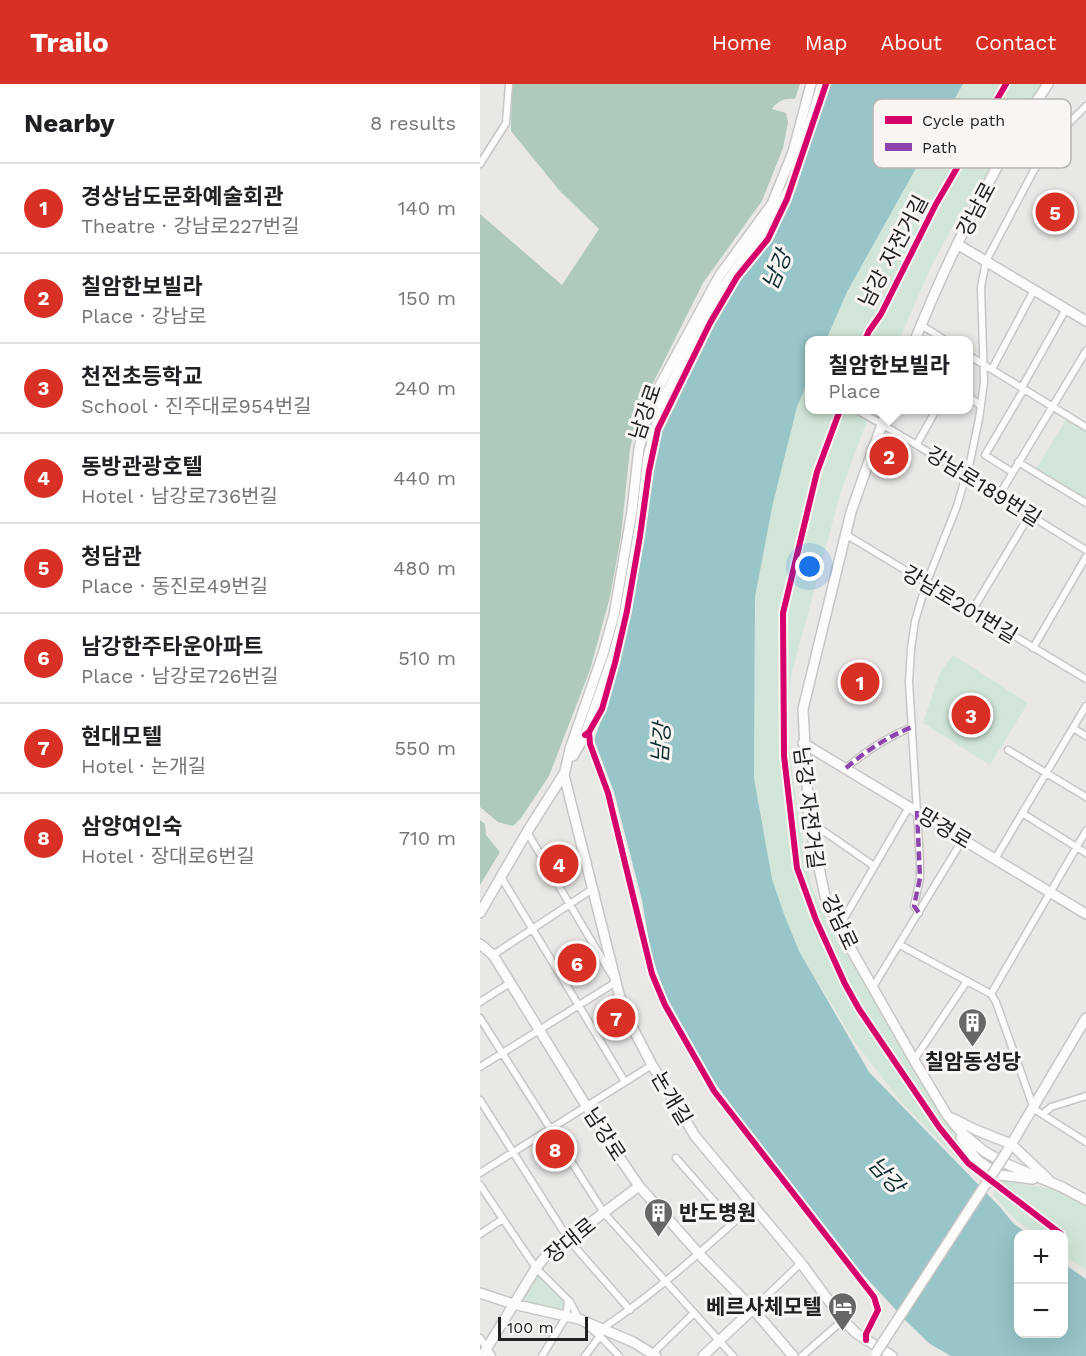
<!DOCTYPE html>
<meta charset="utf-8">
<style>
body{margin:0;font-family:"Work Sans","Noto Sans KR",sans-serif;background:#f2f2f2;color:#202124}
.controls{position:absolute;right:18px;bottom:18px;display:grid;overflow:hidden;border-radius:12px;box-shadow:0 6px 24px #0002}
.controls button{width:54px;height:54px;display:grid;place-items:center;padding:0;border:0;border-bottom:2px solid #e0e0e0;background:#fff;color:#202124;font:30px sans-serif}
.scale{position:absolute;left:18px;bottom:15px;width:90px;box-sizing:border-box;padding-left:6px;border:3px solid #222120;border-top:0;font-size:16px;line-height:21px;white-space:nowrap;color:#222120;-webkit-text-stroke:4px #f9f5f2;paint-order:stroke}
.you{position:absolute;left:330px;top:483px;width:21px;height:21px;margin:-15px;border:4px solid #fff;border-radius:50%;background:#1a73e8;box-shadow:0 0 0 9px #1a73e833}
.badge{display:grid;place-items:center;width:39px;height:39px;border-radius:50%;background:#d93025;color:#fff;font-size:20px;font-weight:700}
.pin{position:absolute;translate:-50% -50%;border:3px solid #fff;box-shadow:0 2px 6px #0006}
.popup{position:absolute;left:325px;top:252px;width:168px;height:78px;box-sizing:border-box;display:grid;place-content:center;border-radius:12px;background:#fff;filter:drop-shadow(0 2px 4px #0005);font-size:20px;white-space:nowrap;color:#757577}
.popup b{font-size:22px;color:#202124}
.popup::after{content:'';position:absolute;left:50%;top:100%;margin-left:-12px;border:12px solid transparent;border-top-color:#fff}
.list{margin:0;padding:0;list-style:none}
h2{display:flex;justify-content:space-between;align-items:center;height:78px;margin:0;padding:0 24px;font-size:26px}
h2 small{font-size:20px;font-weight:400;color:#757577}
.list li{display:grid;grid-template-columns:39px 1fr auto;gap:18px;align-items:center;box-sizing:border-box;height:90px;padding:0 24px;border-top:2px solid #e0e0e0}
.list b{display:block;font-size:22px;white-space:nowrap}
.list p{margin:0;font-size:20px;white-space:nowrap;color:#757577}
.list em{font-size:20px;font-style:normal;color:#757577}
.map{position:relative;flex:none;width:606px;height:1272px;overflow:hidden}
header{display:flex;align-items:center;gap:36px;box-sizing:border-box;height:84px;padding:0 30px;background:#d93025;color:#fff}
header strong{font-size:28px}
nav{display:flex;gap:33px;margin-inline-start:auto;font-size:21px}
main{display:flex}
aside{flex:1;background:#fff}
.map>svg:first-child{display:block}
</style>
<header>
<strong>Trailo</strong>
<nav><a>Home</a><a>Map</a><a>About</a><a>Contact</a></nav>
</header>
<main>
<aside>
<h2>Nearby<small>8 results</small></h2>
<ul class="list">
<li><span class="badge">1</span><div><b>경상남도문화예술회관</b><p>Theatre · 강남로227번길</p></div><em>140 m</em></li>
<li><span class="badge">2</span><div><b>칠암한보빌라</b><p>Place · 강남로</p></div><em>150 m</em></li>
<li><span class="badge">3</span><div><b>천전초등학교</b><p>School · 진주대로954번길</p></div><em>240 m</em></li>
<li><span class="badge">4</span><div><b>동방관광호텔</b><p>Hotel · 남강로736번길</p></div><em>440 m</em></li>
<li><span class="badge">5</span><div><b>청담관</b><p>Place · 동진로49번길</p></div><em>480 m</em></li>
<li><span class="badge">6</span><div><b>남강한주타운아파트</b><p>Place · 남강로726번길</p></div><em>510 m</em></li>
<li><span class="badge">7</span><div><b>현대모텔</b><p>Hotel · 논개길</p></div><em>550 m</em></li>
<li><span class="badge">8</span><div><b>삼양여인숙</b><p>Hotel · 장대로6번길</p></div><em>710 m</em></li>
</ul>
</aside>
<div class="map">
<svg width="606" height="1272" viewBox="0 0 606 1272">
<rect width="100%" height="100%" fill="#eae8e5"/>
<!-- green -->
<path fill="#d1e6d8" d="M 483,0 L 561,0 L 510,98 L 479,131 L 451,183 L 419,256 L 346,256 L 367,208 Z
M 329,294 L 330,326 L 391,326 L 361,407 L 311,592 L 307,649 L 311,679 L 320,742 L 332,804 L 346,835 L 493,1082 L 489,1087 L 422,1019 L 374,957 L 319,867 L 304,830 L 292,795 L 274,694 L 275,513 L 293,419 L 317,323 Z
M 587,334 L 606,346 L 606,417 L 556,385 Z
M 473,571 L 548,619 L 510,681 L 443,639 L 460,588 Z
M 520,1096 L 580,1106 L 606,1122 L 606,1186 L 584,1172 L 584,1150 L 555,1150 L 536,1136 L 513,1111 Z
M 56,1184 L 88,1216 L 86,1233 L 33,1220 Z"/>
<!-- forest -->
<path fill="#afcaba" d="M 32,0 L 320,0 L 315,15 C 306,14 298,16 292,25 L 306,29 L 308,38 L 303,64 L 282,117 L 223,199 L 159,327 L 150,365 L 141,452 L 130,513 L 110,586 L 69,692 L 41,734 L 33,742 L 18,738 L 0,723 L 0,130 L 82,201 L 119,145 L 79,106 L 31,47 Z
M 0,736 L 5,740 L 6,751 L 20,768 L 0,801 Z"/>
<!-- water -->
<path fill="#97c5c8" d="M 346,0 L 483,0 L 367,208 L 346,256 L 330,256 L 329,294 L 317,323 L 293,419 L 275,513 L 274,694 L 292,795 L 304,830 L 319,867 L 389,988 L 520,1123 L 533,1139 L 548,1150 L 538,1150 L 538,1250 L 584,1250 L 584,1180 L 606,1195 L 606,1272 L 471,1272 L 450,1260 L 427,1238 L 381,1188 L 259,1032 L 231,993 L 186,912 L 171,870 L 162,816 L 134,708 L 114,656 L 132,607 L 144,556 L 175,335 L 222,237 L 306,113 Z"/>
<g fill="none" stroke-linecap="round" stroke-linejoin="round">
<defs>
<path id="street" d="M 554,22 L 584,44
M 0,80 L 26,39 L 29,0
M 441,241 L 465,256
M 488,271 L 606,343
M 512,285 L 554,206
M 542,303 L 586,225
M 488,312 L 501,322
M 377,326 C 455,370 529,419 606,466
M 437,360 L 456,326
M 538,378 L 606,419
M 532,388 L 505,371 L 544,305
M 518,413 L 606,267
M 365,450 L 606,595
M 492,527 L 549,432
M 553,564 L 606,473
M 593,644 L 606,652
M 528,666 L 606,713
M 366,684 C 386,667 407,653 432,643
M 542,729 L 606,769
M 329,737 L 394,782
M 47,748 L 131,890
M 515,775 L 606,622
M 21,793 L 145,998
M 439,829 L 434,822 L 440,794 L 440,777 L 429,598 L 431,565 L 435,537 L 446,500 L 477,422 L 490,378 L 499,335 L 504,298 L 501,203 L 506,177 L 554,86 L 584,44 L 606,22
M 359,843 L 429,723
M 420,861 L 511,910 L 516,918 L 554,1025 L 606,1058
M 13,871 L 114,804
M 393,903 L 483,755
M 511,910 L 606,747
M 0,918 L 30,899
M 0,934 L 124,1129 L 253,1272
M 434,976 L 487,897
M 0,983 L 136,898
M 0,1016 L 89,1156 L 150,1226
M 563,1030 L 571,1023 L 606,1012
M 196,1074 L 253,1139
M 0,1089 L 172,981
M 0,1101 L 56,1184 L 90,1218 L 99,1235
M 0,1150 L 23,1135
M 273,1225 L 321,1179
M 107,1241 L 120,1252 L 139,1272
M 123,1244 C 178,1207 224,1165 273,1121
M 0,1254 L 12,1272
M 172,1270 L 213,1230
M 62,1272 L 86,1233 L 88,1217
M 105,1272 L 120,1252
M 322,1272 L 363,1236"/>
<path id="secondary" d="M 331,0 L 313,68 L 292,120 L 240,191 L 173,314 L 159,364 L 152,427 L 134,531 L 123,570 L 90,665 L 84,691 L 139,910 L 147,933 L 172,981 L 215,1052 L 321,1179 L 363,1236 L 376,1249 L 412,1272
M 477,160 L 606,237
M 435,256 C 471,167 514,80 568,0
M 407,326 L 371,428 L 323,625 L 329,737 L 345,812 L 367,858 L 434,976 L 467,1031 L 481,1048 L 505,1068 L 529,1081 L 582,1103 L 606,1116
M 323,659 L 606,830
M 93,672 L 105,651 L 133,572 L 144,532 L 161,434 L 168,373 L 183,316 L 229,227 L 248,196 L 298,126 L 311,102 L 342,0
M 0,829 L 47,748 L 85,688
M 0,860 L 13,871 L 126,1054 L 159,1102 L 220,1171 L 273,1225 L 313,1272
M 472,1034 L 496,1046 L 531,1060 L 568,1095
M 481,1054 L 497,1076 L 519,1091 L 553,1095
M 526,1069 L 606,934
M 0,1209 L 33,1220 L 99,1235 L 153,1258 L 176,1272
M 2,1272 L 56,1184 L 65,1173 L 159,1102
M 223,1272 L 273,1225"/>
</defs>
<!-- street casing -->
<use href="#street" stroke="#c8c6c4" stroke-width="9"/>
<!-- secondary casing -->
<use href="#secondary" stroke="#c8c6c4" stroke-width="12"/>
<!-- street -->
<use href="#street" stroke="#fcfcfb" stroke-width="6"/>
<!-- secondary -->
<use href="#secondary" stroke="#fcfcfb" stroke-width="9"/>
<defs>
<path id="secondary-bridge" d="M 396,1269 L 526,1069"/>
</defs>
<!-- secondary-bridge casing -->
<use href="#secondary-bridge" stroke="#c8c6c4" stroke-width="12" stroke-linecap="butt"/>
<!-- secondary-bridge -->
<use href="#secondary-bridge" stroke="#fcfcfb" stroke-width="9"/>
<!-- quiet -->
<path stroke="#8e44ad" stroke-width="4.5" stroke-dasharray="9 4.5" stroke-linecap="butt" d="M 366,684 C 386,667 407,653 432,643
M 437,727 L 440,794 L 434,822 L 439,829"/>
<defs>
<path id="cycleway" d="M 385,256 L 389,247 L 401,230 L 456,120 L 526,0
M 360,326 L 337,388 L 303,529 L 304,672 L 317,784 L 336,836 L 365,900 L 379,925 L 459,1043 L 488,1079 L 581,1150
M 109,648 L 122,625 L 135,579 L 147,527 L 160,452 L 169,387 L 178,345 L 230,239 L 257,193 L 288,155 L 307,115 L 346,0
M 105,651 L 109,648 L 110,660 L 128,709 L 172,890 L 185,921 L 234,1007 L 394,1213 L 398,1226 L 386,1250 L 386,1256"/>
</defs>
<!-- cycleway casing -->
<use href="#cycleway" stroke="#f9f5f2" stroke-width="10"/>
<!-- cycleway -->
<use href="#cycleway" stroke="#d6006c" stroke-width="6"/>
</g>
<!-- icons -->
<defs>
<symbol id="building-pin" viewBox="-11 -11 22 30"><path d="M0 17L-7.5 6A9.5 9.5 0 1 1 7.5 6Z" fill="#686765" stroke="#f9f5f2"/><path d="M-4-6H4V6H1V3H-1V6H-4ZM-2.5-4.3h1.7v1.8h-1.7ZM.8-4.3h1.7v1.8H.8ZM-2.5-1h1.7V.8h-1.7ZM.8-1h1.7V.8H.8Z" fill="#fff"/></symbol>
<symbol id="hotel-pin" viewBox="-11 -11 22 30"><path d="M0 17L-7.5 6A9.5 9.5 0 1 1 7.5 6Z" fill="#686765" stroke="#f9f5f2"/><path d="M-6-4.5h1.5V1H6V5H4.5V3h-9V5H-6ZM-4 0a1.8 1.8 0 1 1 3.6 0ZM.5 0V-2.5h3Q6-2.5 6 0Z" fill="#fff"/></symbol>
</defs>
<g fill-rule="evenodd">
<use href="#building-pin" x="476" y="922" width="33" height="45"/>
<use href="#building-pin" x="162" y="1112" width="33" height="45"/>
<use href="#hotel-pin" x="346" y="1206" width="33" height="45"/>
</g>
<g text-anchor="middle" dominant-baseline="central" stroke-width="6" stroke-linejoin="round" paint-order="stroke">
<!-- street labels -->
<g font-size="21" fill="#222120" stroke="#f9f5f2">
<text transform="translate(496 125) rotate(-62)">강남로</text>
<text transform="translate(413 167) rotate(-62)">남강 자전거길</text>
<text transform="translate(165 328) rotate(-71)">남강로</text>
<text transform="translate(504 402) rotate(32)">강남로189번길</text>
<text transform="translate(480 520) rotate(31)">강남로201번길</text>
<text transform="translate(329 724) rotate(83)">남강 자전거길</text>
<text transform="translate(465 744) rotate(31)">망경로</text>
<text transform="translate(360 838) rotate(65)">강남로</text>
<text transform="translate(192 1014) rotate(59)">논개길</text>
<text transform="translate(125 1050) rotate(57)">남강로</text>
<text transform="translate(90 1156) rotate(-39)">장대로</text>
</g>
<!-- poi labels -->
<g font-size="21" font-weight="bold" fill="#222120" stroke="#f9f5f2">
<text x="493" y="977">칠암동성당</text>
<text x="199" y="1128" text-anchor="start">반도병원</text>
<text x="342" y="1222" text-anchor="end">베르사체모텔</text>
</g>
<!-- water labels -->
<g font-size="22" font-style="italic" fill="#0c2f31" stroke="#f9f5f2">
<text transform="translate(297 186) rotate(-66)">남강</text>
<text transform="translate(181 659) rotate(-86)">남강</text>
<text transform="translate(406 1091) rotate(48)">남강</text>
</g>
</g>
<!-- legend -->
<rect x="393" y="15" width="198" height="69" rx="9" fill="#f9f5f2" stroke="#b8b5b3" stroke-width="1.5"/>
<rect x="405" y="32" width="27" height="8" fill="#d6006c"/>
<rect x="405" y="59" width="27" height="8" fill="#8e44ad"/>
<g font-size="16" fill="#222120">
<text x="442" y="42">Cycle path</text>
<text x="442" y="69">Path</text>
</g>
</svg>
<div class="controls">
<button>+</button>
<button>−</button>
</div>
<div class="scale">100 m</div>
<div class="you"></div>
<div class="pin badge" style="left:380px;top:598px">1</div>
<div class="pin badge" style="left:409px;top:372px">2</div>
<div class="popup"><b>칠암한보빌라</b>Place</div>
<div class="pin badge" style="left:491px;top:631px">3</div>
<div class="pin badge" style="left:79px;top:780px">4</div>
<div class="pin badge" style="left:575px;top:128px">5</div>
<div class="pin badge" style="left:97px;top:879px">6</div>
<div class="pin badge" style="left:136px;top:934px">7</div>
<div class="pin badge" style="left:75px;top:1065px">8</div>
</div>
</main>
